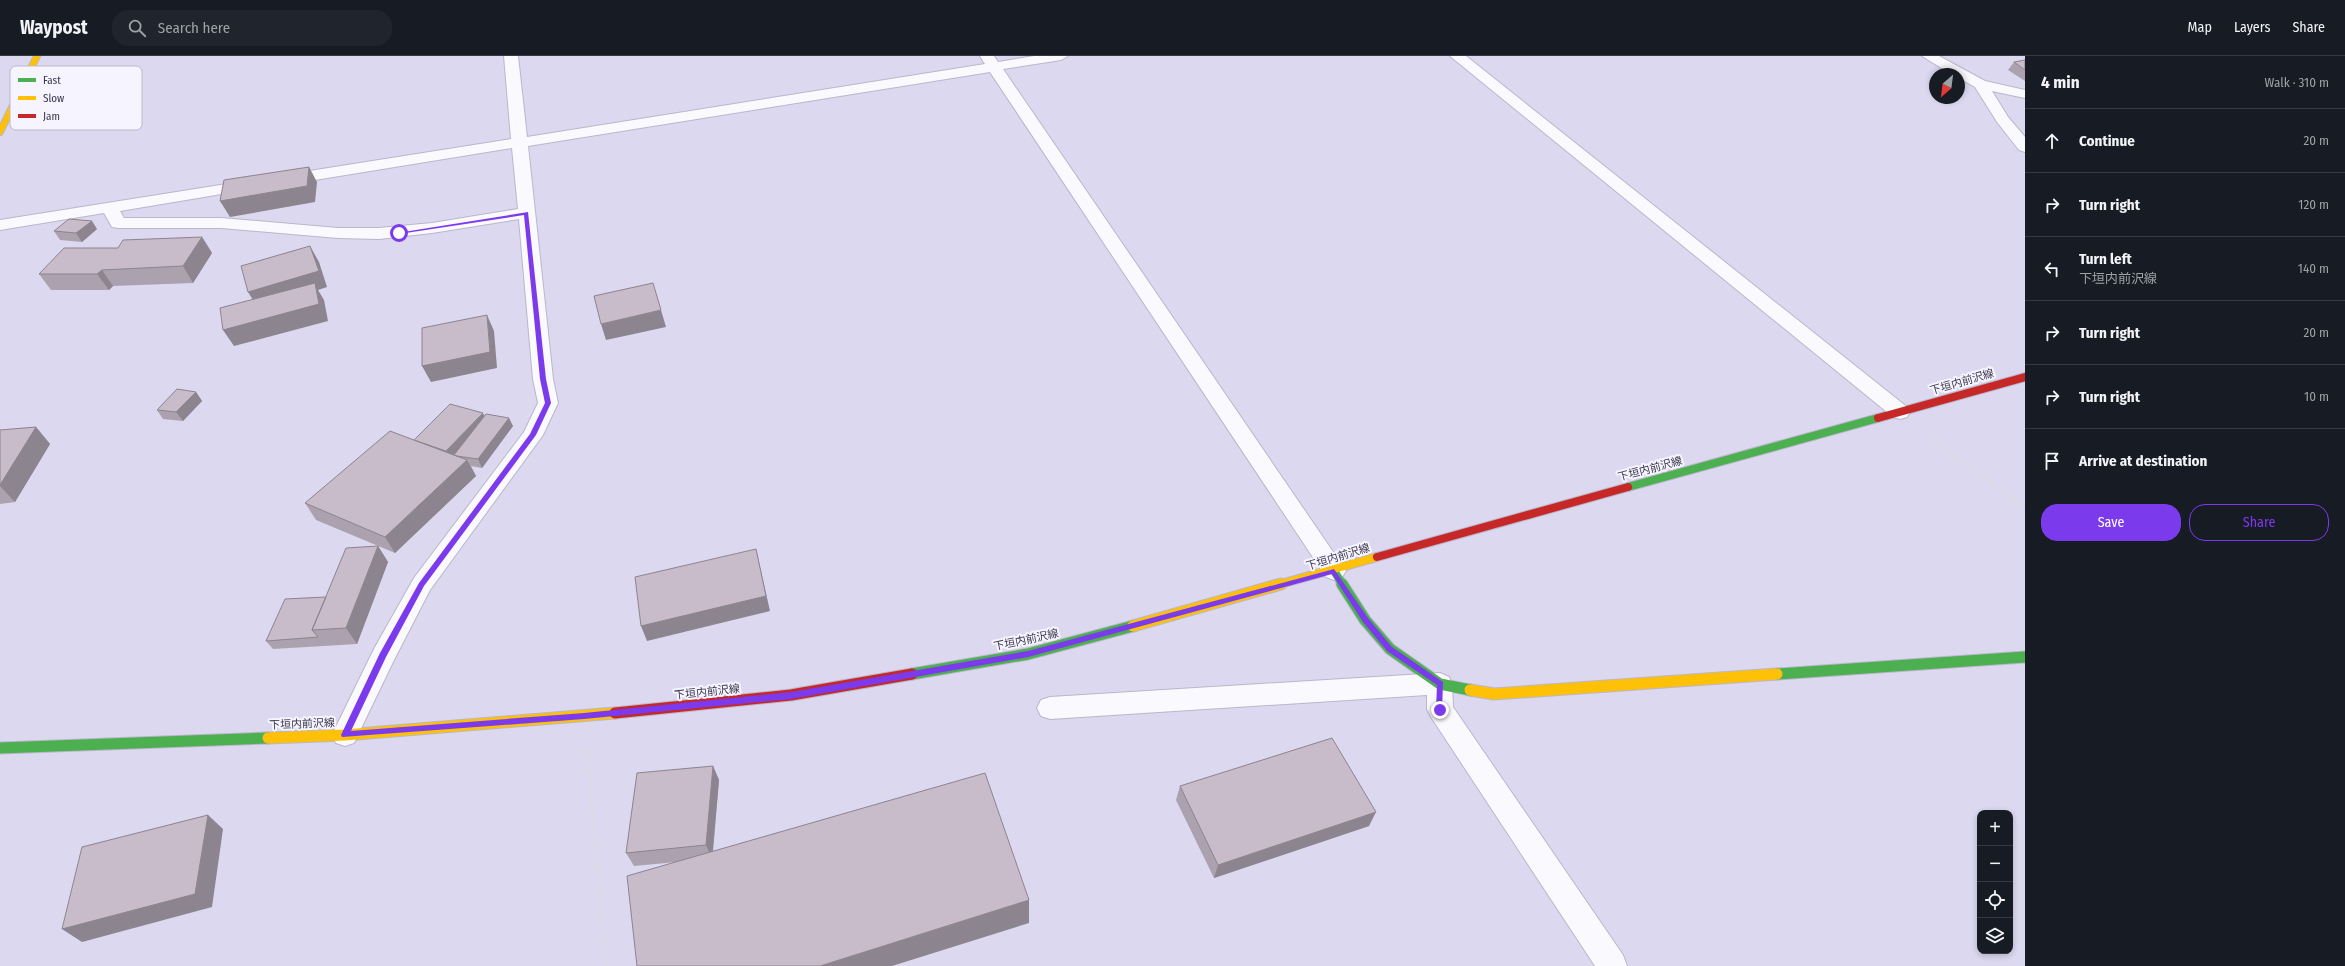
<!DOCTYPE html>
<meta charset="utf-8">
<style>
body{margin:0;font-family:"Fira Sans Condensed","Noto Sans JP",sans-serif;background:#20242c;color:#f1f3f6}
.controls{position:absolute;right:12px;bottom:12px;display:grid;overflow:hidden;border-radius:8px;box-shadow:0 2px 6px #0003}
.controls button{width:36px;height:36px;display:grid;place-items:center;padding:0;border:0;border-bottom:1px solid #363941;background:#171b24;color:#f1f3f6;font:20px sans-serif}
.compass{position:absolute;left:1929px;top:12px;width:36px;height:36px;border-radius:50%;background:#171b24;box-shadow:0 2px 6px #0003;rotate:208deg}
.stop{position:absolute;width:12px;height:12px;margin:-9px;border:3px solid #7c3aed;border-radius:50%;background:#fff}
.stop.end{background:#7c3aed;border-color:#fff;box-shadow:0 1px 4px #0008}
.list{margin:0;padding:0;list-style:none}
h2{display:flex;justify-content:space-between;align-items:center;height:52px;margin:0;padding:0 16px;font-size:17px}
h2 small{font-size:13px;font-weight:400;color:#9ea1a6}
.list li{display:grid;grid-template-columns:26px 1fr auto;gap:12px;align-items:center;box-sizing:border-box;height:64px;padding:0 16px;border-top:1px solid #363941}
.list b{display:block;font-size:15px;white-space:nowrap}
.list p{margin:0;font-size:13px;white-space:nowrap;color:#9ea1a6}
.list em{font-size:13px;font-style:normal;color:#9ea1a6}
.actions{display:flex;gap:8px;padding:12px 16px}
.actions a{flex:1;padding:9px 0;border:1px solid #7c3aed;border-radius:16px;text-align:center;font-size:14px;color:#7c3aed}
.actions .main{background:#7c3aed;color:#fff}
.icon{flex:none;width:22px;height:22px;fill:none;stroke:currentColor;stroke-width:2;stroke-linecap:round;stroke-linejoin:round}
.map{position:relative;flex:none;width:2025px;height:910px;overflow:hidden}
header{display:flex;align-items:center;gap:24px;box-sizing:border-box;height:56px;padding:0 20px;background:#171b24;border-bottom:1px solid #363941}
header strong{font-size:19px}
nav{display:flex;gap:22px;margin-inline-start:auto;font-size:14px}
.search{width:280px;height:36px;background:#20242c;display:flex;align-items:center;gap:10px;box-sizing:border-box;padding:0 14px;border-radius:16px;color:#9ea1a6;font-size:15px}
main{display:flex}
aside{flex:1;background:#171b24}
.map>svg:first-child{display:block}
</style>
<header>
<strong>Waypost</strong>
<div class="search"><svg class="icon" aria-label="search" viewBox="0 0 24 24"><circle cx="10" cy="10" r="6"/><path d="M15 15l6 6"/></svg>Search here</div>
<nav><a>Map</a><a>Layers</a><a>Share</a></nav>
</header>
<main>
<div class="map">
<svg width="2025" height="910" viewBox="0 0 2025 910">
<rect width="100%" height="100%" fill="#dbd8ef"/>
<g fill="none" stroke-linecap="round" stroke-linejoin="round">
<defs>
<path id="street" d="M 504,0 L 518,0 L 527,81 L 985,8 L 980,0 L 994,0 L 998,6 L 1034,0 L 1068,0 L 1061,4 L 1003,13 L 1342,509 L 1346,515 L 1342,521 L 1334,524 L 1326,521 L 990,16 L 528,90 L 553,323 L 558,347 L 543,379 L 430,534 L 394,604 L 354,687 L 345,690 L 336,687 L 332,679 L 374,593 L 414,522 L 524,376 L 538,347 L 533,323 L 519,163 L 432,177 L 379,183 L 338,182 L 221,172 L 118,172 L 112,171 L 104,157 L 0,174 L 0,164 L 252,124 L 258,126 L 260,129 L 258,132 L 120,155 L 124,162 L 221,162 L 338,172 L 379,172 L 432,167 L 518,153 L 512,92 L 284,129 L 278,127 L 276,124 L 278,121 L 284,119 L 511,83 Z
M 1450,0 L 1466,0 L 1907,351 L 1910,356 L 1907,361 L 1900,363 L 1893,361 Z
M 1922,0 L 1939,0 L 1985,25 L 2025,34 L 2025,42 L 1992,35 L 2008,61 L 2025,81 L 2025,96 L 2019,94 L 1997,66 L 1975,31 L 1959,22 L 1959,18 L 1951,18 Z
M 1440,617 L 1449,621 L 1452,628 L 1453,651 L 1623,899 L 1627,910 L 1595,910 L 1431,661 L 1427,653 L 1427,639 L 1050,663 L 1041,660 L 1037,652 L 1041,644 L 1050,641 Z"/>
<path id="fast-far1" d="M 1628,431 L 1878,362
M 1334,515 L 1343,529"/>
<path id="fast" d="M 1342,528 L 1365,564 L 1390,593 L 1440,628 L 1470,634
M 912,618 L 1028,598 L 1133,570
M 1777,618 L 2025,601
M 0,692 L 268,682"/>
<path id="slow-far2" d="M 0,76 L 37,0"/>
<path id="slow-far1" d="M 1277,529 L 1377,501"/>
<path id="slow" d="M 1133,570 L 1281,528
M 1470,634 L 1494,638 L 1777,618
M 268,682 L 345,679 L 615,657"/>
<path id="jam-far1" d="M 1878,362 L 2025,321
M 1377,501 L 1628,431"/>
<path id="jam" d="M 615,657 L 791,639 L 912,618"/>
</defs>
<!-- street casing -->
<use href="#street" stroke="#bab7cb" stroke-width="2"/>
<!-- fast-far1 casing -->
<use href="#fast-far1" stroke="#bab7cb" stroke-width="10"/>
<!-- fast casing -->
<use href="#fast" stroke="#bab7cb" stroke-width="13"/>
<!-- slow-far2 casing -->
<use href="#slow-far2" stroke="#bab7cb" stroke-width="8"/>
<!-- slow-far1 casing -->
<use href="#slow-far1" stroke="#bab7cb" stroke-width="10"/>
<!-- slow casing -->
<use href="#slow" stroke="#bab7cb" stroke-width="13"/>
<!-- jam-far1 casing -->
<use href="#jam-far1" stroke="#bab7cb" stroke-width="10"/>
<!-- jam casing -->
<use href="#jam" stroke="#bab7cb" stroke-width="13"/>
<!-- path-far1 -->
<path stroke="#dbdbe1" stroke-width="2.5" stroke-dasharray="3 2" stroke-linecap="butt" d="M 1931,380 L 2025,453"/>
<!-- path -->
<path stroke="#dbdbe1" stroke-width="3" stroke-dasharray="3.5 2.5" stroke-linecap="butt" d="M 587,694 L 606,910"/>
<!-- street -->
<use href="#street" fill="#faf9fd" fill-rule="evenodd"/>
<!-- fast-far1 -->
<use href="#fast-far1" stroke="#4caf50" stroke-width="8"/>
<!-- fast -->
<use href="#fast" stroke="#4caf50" stroke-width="11"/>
<!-- slow-far2 -->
<use href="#slow-far2" stroke="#ffc107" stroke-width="6"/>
<!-- slow-far1 -->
<use href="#slow-far1" stroke="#ffc107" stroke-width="8"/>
<!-- slow -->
<use href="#slow" stroke="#ffc107" stroke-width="11"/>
<!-- jam-far1 -->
<use href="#jam-far1" stroke="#c62828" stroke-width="8"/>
<!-- jam -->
<use href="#jam" stroke="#c62828" stroke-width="11"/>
</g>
<!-- wall -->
<path fill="#aca2af" d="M 2025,4 L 2025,25 L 2008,14 L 2014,6 Z
M 97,173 L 82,186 L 60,184 L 54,175 Z
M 202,181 L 212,197 L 193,227 L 113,230 L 109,234 L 51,234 L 39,218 L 118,192 Z
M 196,336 L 202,345 L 183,365 L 163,363 L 157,354 Z
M 485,359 L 513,370 L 482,412 L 471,410 L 476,420 L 395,497 L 316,464 L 305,447 L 414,384 Z
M 36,371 L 50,388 L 15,446 L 0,448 L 0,374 Z
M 378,490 L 388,506 L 357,588 L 273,593 L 266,585 L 326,541 Z
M 713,710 L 719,724 L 713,796 L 1029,867 L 677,806 L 634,810 L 626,797 Z
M 1180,730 L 1369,770 L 1214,822 L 1176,744 Z"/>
<!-- shaded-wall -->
<path fill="#8c848e" d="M 309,111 L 317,126 L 315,146 L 230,161 L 220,145 Z
M 92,165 L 97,173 L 82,186 L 76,177 Z
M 202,181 L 212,197 L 193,227 L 183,210 Z
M 310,190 L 319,206 L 327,231 L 318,234 L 324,244 L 328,265 L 234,290 L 223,274 L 258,252 L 248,236 Z
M 102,214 L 113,230 L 109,234 L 97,218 Z
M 661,254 L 666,271 L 606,284 L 601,268 Z
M 487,259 L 494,275 L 497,312 L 431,326 L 422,310 Z
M 196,336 L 202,345 L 183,365 L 176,356 Z
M 483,357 L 487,365 L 451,404 L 446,395 Z
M 509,362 L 513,370 L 482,412 L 478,403 Z
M 36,371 L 50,388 L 15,446 L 0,430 L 0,429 Z
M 467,404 L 476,420 L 395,497 L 385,481 Z
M 378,490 L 388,506 L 357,588 L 346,572 Z
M 756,493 L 770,555 L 647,585 L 641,570 Z
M 713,710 L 719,724 L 712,803 L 706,789 Z
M 1376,756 L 1369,770 L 1214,822 L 1218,809 Z
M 208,759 L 223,773 L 212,851 L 82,886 L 62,873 Z
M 1029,844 L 1029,867 L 892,910 L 820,910 Z"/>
<!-- building -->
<path fill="#c8bccb" stroke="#8c848e" d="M 2025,4 L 2025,14 L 2014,6 Z
M 309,111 L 307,130 L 220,145 L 224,124 Z
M 69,163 L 92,165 L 76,177 L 54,175 Z
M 202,181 L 183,210 L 102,214 L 97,218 L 39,218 L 64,192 L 118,192 L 123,184 Z
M 310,190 L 319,215 L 248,236 L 241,210 Z
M 315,227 L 319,248 L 223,274 L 220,252 Z
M 653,227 L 661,254 L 601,268 L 594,240 Z
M 487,259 L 490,296 L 422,310 L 422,272 Z
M 177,333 L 196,336 L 176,356 L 157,354 Z
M 450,348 L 483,357 L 446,395 L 414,384 Z
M 486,358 L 509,362 L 478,403 L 457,400 L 454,399 Z
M 36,371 L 0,429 L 0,374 Z
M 390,375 L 467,404 L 385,481 L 305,447 Z
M 378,490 L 346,572 L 312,574 L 346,492 Z
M 756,493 L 766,540 L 641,570 L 635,521 Z
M 326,541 L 312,574 L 318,581 L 266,585 L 285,543 Z
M 1332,682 L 1376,756 L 1218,809 L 1180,730 Z
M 713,710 L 706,789 L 626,797 L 637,717 Z
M 985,717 L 1029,844 L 820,910 L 637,910 L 627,820 Z
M 208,759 L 195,838 L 62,873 L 82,791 Z"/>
<!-- route -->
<path fill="#7c3aed" d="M 528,156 L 546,323 L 551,347 L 536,379 L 424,530 L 386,601 L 351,675 L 584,657 L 791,636 L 1028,595 L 1334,513 L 1368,562 L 1392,591 L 1443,626 L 1442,656 L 1440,657 L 1436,654 L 1437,629 L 1387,595 L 1363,566 L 1332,518 L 1028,601 L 791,643 L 584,663 L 342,681 L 341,679 L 380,597 L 419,527 L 530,378 L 545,347 L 540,323 L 524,159 L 399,178 L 397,177 Z"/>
<g text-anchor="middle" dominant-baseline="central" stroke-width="4" stroke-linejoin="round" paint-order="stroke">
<!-- street labels -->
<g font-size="11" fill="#3a374c" stroke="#f6f4ff">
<text transform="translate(1962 326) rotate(-16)">下垣内前沢線</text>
<text transform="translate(1650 413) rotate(-15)">下垣内前沢線</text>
<text transform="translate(1338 501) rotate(-17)">下垣内前沢線</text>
<text transform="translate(1026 584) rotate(-12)">下垣内前沢線</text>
<text transform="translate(707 636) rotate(-6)">下垣内前沢線</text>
<text transform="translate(302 668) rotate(-2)">下垣内前沢線</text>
</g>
</g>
<!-- legend -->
<rect x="10" y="10" width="132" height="64" rx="6" fill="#f6f4ff" stroke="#bebbc9" stroke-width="1"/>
<rect x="18" y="22" width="18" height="4" fill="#4caf50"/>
<rect x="18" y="40" width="18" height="4" fill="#ffc107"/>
<rect x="18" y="58" width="18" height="4" fill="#c62828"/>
<g font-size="11" fill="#3a374c">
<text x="43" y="28">Fast</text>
<text x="43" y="46">Slow</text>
<text x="43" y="64">Jam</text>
</g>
</svg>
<div class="controls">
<button>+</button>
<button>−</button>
<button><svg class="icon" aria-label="locate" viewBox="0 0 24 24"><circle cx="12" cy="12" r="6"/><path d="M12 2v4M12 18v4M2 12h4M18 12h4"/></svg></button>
<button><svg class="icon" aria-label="layers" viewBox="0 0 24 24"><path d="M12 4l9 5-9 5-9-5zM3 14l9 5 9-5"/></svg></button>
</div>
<svg class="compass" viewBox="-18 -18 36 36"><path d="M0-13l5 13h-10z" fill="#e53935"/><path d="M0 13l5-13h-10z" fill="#9ea1a6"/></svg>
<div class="stop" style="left:399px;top:177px"></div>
<div class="stop end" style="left:1440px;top:654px"></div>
</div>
<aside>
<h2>4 min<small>Walk · 310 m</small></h2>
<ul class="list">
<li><svg class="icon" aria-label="ahead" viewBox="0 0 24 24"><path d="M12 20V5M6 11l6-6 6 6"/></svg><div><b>Continue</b></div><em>20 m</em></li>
<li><svg class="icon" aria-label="right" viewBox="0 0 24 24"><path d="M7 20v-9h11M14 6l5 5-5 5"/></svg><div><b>Turn right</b></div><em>120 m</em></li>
<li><svg class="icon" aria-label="left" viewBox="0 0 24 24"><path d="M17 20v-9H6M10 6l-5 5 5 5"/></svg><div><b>Turn left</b><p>下垣内前沢線</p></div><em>140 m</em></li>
<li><svg class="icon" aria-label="right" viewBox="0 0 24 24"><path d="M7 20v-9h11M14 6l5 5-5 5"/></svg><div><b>Turn right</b></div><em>20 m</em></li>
<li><svg class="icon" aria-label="right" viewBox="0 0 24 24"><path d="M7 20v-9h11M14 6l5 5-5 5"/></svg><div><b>Turn right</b></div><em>10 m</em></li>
<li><svg class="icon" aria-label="arrive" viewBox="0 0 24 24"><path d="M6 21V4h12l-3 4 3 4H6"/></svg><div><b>Arrive at destination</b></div></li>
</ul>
<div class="actions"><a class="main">Save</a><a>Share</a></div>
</aside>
</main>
